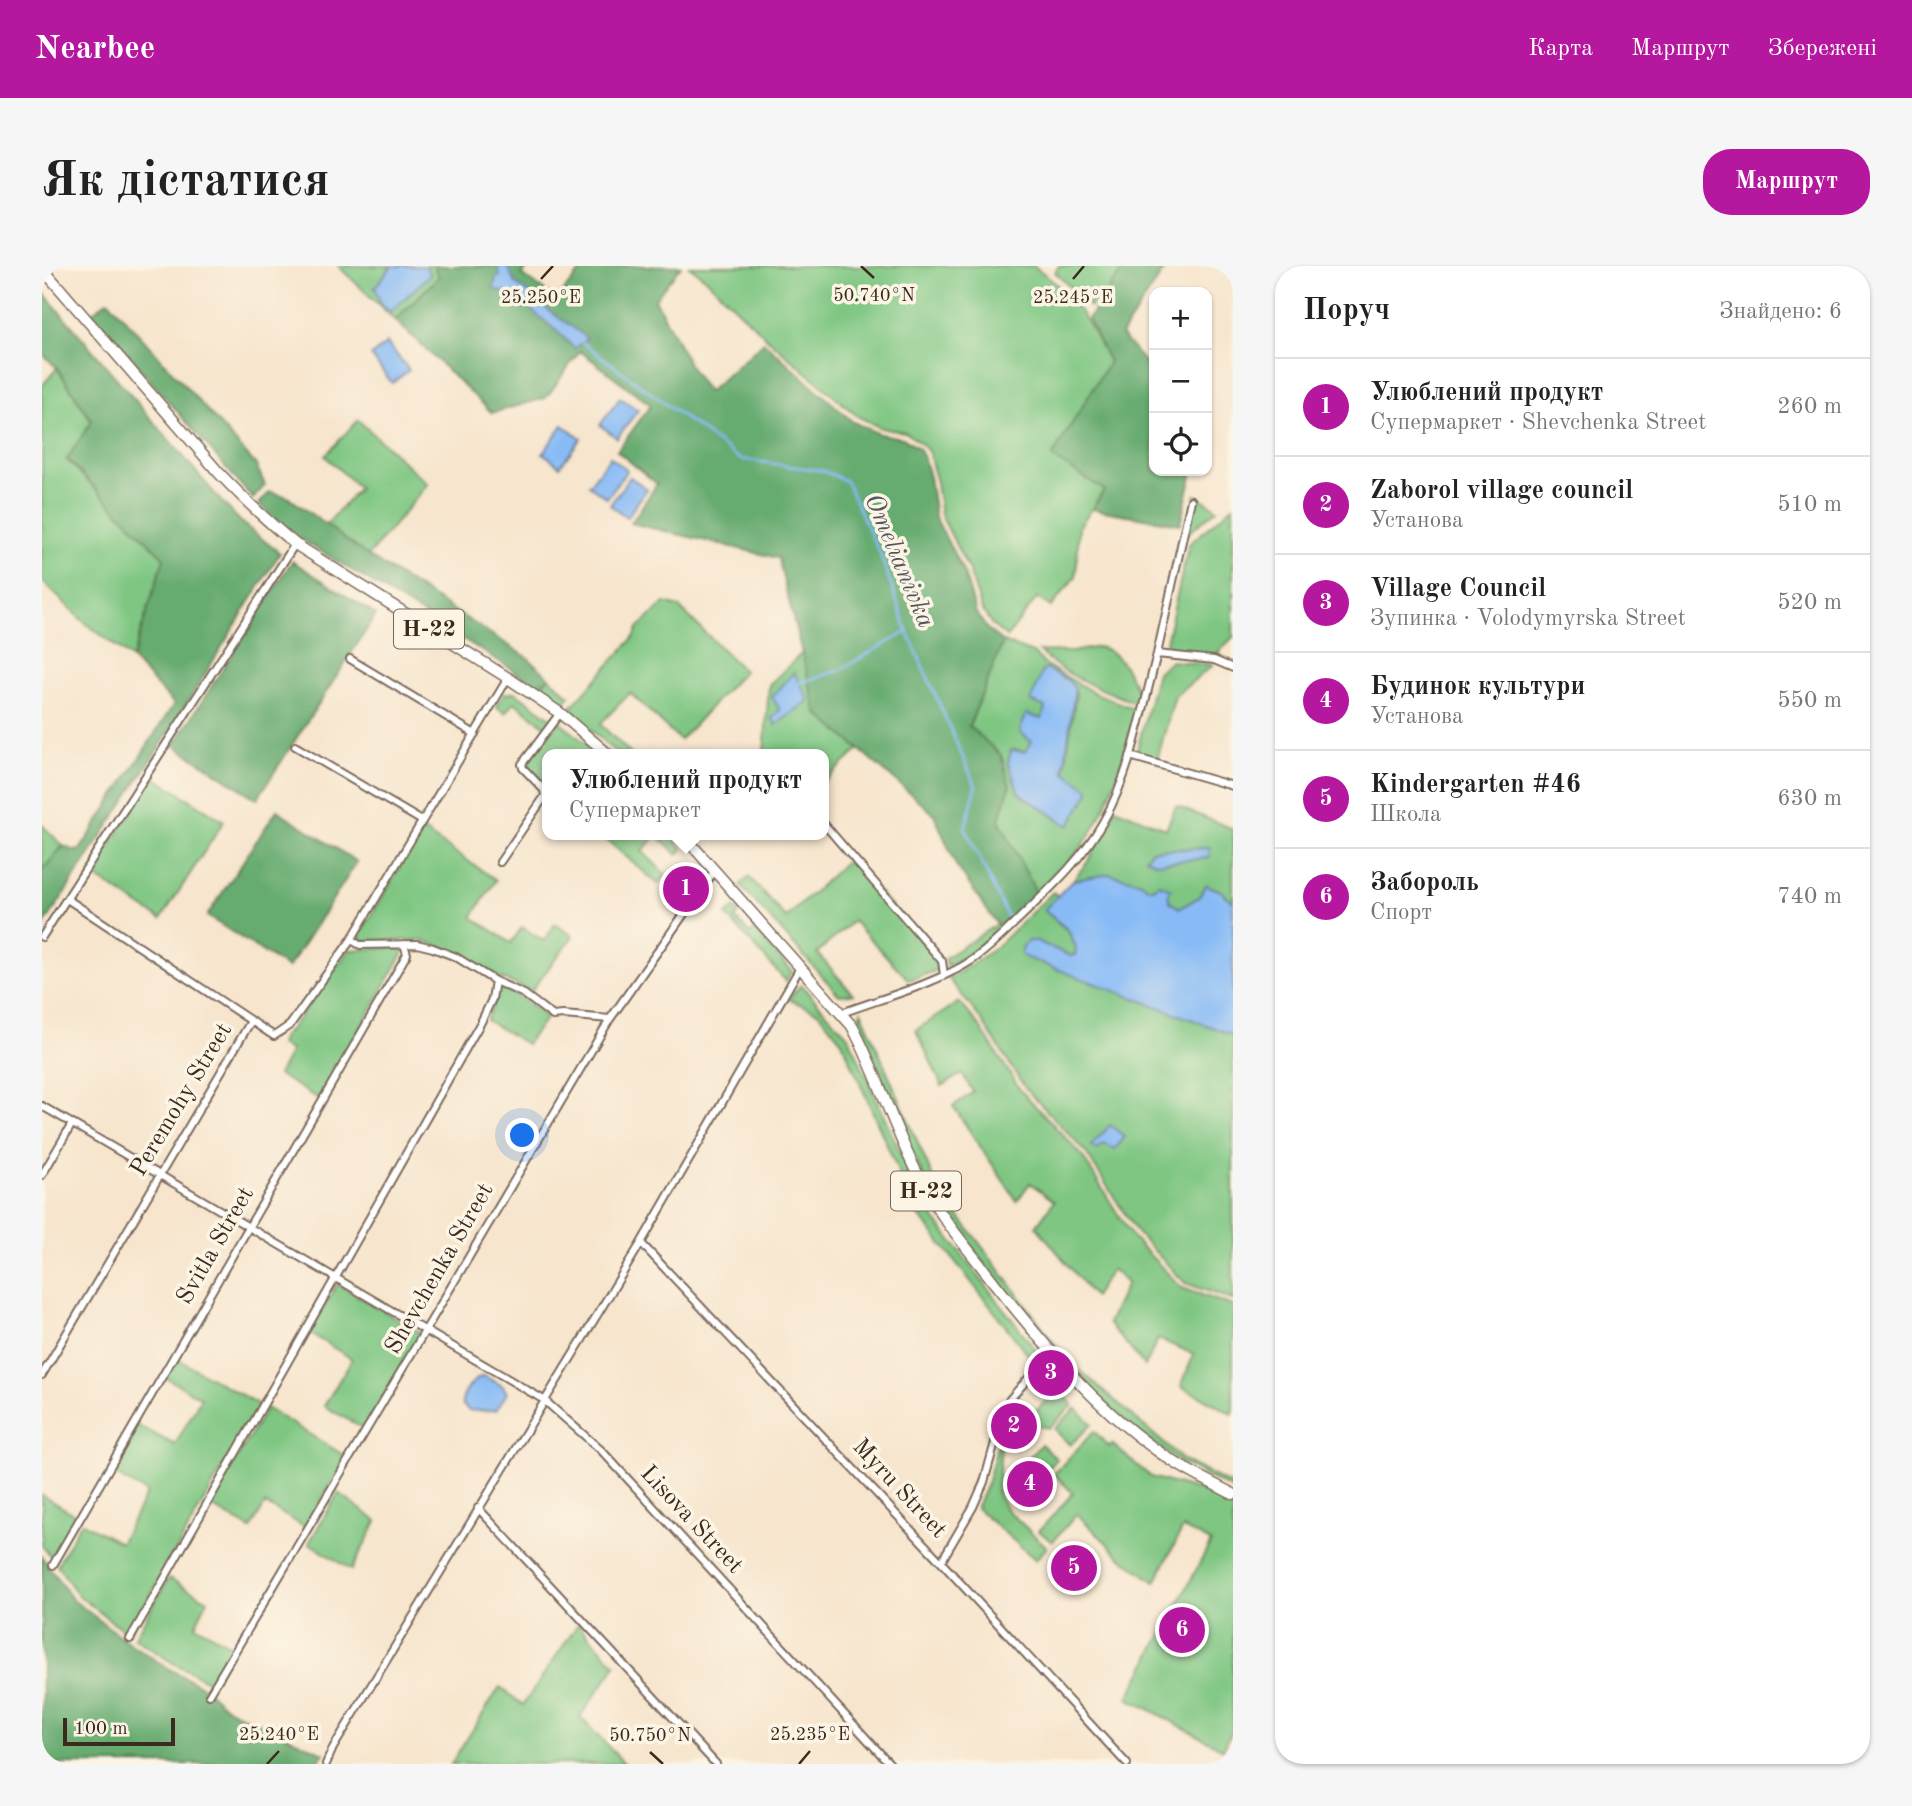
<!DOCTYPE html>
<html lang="uk">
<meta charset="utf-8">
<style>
body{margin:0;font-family:"Old Standard TT",serif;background:#f6f6f6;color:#222}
.controls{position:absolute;right:21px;top:21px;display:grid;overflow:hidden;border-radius:14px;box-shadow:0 2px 5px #0004}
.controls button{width:63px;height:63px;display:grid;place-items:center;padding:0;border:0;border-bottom:2px solid #e0e0e0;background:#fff;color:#222;font:35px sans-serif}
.scale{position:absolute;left:21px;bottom:18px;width:112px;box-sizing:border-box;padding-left:7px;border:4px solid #3b2a1e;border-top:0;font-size:19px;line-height:24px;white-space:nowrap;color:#3b2a1e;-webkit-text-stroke:5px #fcf5e5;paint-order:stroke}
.you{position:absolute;left:481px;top:870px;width:24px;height:24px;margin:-18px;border:5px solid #fff;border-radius:50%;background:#1a73e8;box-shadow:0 0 0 10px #1a73e833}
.badge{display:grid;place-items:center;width:46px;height:46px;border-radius:50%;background:#b5179e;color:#fff;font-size:23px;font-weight:700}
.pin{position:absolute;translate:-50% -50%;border:4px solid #fff;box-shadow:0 2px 7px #0006}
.popup{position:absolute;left:500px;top:483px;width:287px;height:91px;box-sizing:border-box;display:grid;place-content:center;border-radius:14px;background:#fff;filter:drop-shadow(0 2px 5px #0005);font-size:23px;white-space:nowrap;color:#767676}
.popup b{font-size:26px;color:#222}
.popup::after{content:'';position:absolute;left:50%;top:100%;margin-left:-14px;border:14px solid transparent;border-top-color:#fff}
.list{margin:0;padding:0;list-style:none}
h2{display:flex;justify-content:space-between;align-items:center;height:91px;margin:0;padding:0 28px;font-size:30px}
h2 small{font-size:23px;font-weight:400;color:#767676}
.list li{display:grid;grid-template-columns:46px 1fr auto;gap:21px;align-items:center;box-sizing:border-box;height:98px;padding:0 28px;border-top:2px solid #e0e0e0}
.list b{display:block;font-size:26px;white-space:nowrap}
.list p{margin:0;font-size:23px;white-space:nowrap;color:#767676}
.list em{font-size:23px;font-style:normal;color:#767676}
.icon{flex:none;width:38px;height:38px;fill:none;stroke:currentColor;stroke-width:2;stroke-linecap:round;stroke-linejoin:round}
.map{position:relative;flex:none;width:1191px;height:1498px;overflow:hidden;border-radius:28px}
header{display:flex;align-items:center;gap:42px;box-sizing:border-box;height:98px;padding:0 35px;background:#b5179e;color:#fff}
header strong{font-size:33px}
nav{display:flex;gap:38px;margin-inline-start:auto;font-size:24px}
.intro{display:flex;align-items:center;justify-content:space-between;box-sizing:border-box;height:168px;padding:0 42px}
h1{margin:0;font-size:49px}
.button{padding:18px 32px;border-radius:28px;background:#b5179e;color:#fff;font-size:24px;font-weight:700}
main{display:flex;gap:42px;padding:0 42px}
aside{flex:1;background:#fff;border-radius:28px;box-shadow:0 2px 5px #0004}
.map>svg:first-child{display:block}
</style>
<header>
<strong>Nearbee</strong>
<nav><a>Карта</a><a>Маршрут</a><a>Збережені</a></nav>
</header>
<div class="intro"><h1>Як дістатися</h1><a class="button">Маршрут</a></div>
<main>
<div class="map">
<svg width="1191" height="1498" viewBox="0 0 1191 1498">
<rect width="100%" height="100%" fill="#fcf5e5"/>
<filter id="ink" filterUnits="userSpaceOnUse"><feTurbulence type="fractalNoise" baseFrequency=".0143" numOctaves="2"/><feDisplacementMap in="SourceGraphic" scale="14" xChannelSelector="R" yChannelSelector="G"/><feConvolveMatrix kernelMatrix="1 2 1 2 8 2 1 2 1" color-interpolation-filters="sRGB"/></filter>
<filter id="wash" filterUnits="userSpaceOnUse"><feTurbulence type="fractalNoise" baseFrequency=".00686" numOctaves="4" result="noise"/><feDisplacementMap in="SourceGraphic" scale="28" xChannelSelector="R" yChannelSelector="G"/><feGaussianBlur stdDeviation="1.57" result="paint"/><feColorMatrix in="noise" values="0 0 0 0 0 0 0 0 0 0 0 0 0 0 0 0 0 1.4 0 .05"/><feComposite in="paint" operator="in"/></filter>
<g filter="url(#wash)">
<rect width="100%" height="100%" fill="#f7e5cd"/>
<!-- green -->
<path fill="#7ec682" stroke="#5c7850" stroke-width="2" fill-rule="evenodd" d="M 296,0 L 350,0 L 333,21 L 388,9 L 384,0 L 392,0 L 398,10 L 353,54 Z
M 647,0 L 992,0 C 1031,28 1046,54 1067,96 L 1011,191 L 1062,224 L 1037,261 L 1034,310 L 1009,341 L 995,332 L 965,371 L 951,360 L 940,344 L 927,305 L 899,249 L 893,210 L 887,187 L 881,179 L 863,166 L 839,162 L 815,150 L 725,72 L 663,12 Z
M 1017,0 L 1083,0 L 1063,30 L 1057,26 L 1048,41 L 1013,6 Z
M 15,102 L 50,156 L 25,194 L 123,292 L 90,393 L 40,354 L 0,315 L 0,120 Z
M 316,154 L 386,218 L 326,290 L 284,259 L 317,222 L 283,190 Z
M 1154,229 L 1175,243 L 1146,267 Z
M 1191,240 L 1191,371 L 1174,389 L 1130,387 L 1124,376 L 1147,278 Z
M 623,337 L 637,341 L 702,405 L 638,474 L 588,427 L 558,458 L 589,488 L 575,488 L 532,448 L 530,440 L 593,370 L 596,362 Z
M 961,376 L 991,387 L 1004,399 L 1051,426 L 1094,444 C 1082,491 1069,541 1040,580 C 1027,597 1010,612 995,628 L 957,554 L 968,520 L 927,461 ZM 1026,414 L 1034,427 L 1022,506 L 1026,559 L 977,527 L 966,497 L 973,483 L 984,486 L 989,475 L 984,470 L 984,448 L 1000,453 L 1004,441 L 989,435 Z
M 1056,381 C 1079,385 1088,411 1098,429 L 1096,438 C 1062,424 1023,411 997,385 L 1030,386 Z
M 760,387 L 775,447 L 817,483 L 782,516 L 782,488 L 722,488 L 727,419 ZM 752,407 L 757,417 L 734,459 L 730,452 L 739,444 Z
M 1129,395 L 1171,399 L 1133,430 L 1115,494 L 1094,488 L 1115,406 Z
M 507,411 L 528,430 L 519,440 L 496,422 Z
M 473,426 L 510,453 L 505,461 L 472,436 L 463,447 L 454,440 L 462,428 Z
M 517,455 L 556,488 L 506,488 L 506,527 L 505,522 L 483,499 Z
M 112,511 L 182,555 L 119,653 L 49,608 Z
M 1134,540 L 1191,563 L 1191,636 L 1179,625 L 1164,619 L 1157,631 L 1139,642 L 1129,638 C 1118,612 1057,619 1031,614 L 1047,594 L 1073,542 L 1124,563 ZM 1168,582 L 1167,592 L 1104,591 L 1110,584 Z
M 0,559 L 21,580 L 0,605 Z
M 380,564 L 454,614 L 430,651 L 469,677 L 480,661 L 502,675 L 513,658 L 531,670 L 489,725 L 455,711 L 416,688 L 392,678 L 376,674 L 322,675 L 317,670 Z
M 559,569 L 629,569 L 641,583 L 636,589 L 615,569 L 600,585 L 624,609 L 616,618 Z
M 807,593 L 898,695 L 899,703 L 867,714 L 811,655 L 775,687 L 811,728 L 797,729 L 698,619 L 707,611 L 744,652 Z
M 1011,626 L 1016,630 L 1002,644 L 1026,665 L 1034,681 L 1033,689 L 1028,690 L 995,675 L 1191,769 L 1191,1034 L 1143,1017 L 1095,967 L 1043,885 L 983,822 L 940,755 L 907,713 L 952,683 Z
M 692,642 L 697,647 L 693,652 L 708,668 L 712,664 L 750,705 L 744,715 L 684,649 Z
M 955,658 L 959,663 C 942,679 926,690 905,700 L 903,692 Z
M 360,681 L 361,688 L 277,833 L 236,809 L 249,785 L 238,779 L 241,770 L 248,763 L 307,684 Z
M 759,719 L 807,771 L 881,938 L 1000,1092 L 994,1099 L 873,944 L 800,775 L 776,746 L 746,733 Z
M 456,721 L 479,732 L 505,751 L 484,778 L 444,754 L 453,734 Z
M 917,736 L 936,758 L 979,825 L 1039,888 L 1090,971 L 1140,1022 L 1191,1040 L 1191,1148 L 1139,1120 L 1152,1088 L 1116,1073 L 1103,1100 L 1066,1057 L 1085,1017 L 1070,1003 L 1052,1031 L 994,960 L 1012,935 L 988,917 L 975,935 L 911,840 L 931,826 L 920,808 L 900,820 L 874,764 Z
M 819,745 L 895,921 L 1025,1093 L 1141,1194 L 1191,1220 L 1191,1224 L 1139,1197 L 1095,1166 L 1021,1096 L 929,980 L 887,921 L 864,876 L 837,802 L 816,757 Z
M 295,1018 L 379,1067 L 322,1163 L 282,1140 L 310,1093 L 267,1067 Z
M 134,1092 L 217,1139 L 86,1368 L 36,1329 L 15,1299 L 39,1256 L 78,1277 L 105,1227 L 68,1206 L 95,1159 L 133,1179 L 159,1132 L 123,1111 Z
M 1016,1123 L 1031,1139 L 1007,1162 L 997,1160 L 992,1156 L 992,1147 Z
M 224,1142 L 305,1191 L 263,1261 L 223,1238 L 209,1263 L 168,1240 Z
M 1034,1142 L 1050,1158 L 1028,1179 L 1012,1163 Z
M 1052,1165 L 1067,1181 L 1070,1178 L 1109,1211 L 1162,1226 L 1191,1239 L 1191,1464 L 1181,1483 L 1086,1432 L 1169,1276 L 1141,1262 L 1113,1316 L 1081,1293 L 1035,1248 L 1010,1276 L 997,1265 L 1031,1227 L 1012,1208 Z
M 956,1177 L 959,1182 L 955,1226 L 965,1244 L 1005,1281 L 994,1294 L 934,1242 L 945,1218 Z
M 999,1178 L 1015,1193 L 1004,1205 L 988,1190 Z
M 296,1227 L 335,1255 L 309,1304 L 267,1277 Z
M 0,1229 L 35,1250 L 11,1293 L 0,1280 Z
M 127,1312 L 166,1334 L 153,1359 L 192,1381 L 169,1419 L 164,1414 L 131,1397 L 92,1372 Z
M 536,1358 L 574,1399 L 538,1451 L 583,1498 L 409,1498 L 458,1421 L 481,1439 Z"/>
<!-- forest -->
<path fill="#66ab70" stroke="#506a47" stroke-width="2" d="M 392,0 L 487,0 L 480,9 L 515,33 L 543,0 L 639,0 L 613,33 L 650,104 L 666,126 L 722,76 L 811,156 L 837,168 L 861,172 L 877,183 L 881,190 L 887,211 L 893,251 L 922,307 L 934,347 L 946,364 L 961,376 L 927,460 L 959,489 L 968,520 L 957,554 L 995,628 L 959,663 L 954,657 L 914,599 L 892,548 L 775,447 L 736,292 L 589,257 L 615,218 L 575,185 L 609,139 L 538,85 L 504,132 L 450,147 L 353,54 L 397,11 Z
M 1083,0 L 1125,0 L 1079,69 L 1112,107 L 1112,205 L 1151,205 L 1138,258 L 1050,243 L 1062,224 L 1010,191 L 1067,96 L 1046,53 Z
M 0,25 L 180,236 L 201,258 L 238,287 L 122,474 L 0,662 L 0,605 L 21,580 L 33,585 L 38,584 L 132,438 L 90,393 L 122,292 L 25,193 L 50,155 L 15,102 L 0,87 Z
M 66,34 L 214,199 L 223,219 L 211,233 L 50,47 Z
M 228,226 L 246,231 L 326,290 L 485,391 L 507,411 L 496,422 L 468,402 L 257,272 L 235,255 L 217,238 Z
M 250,295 L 334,349 L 215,533 L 132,479 Z
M 235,544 L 315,596 L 246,702 L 165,650 Z
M 0,1291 L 31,1334 L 86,1376 L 127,1403 L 160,1420 L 186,1443 L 282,1487 L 275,1498 L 0,1498 Z"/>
<!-- water -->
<path fill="#88bbf6" stroke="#62728a" stroke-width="2" d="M 350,0 L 384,0 L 388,9 L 348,46 L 338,36 L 333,21 Z
M 455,0 L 465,0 L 474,18 L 501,36 L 501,40 L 545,72 L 532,83 C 526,73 473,29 463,26 C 459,25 456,25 452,23 L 454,12 L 458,10 Z
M 345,77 L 367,104 L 350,117 L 329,90 Z
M 578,132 L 596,144 L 575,172 L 558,159 Z
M 521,159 L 539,172 L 518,200 L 501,187 Z
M 568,191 L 585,204 L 565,232 L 547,219 Z
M 588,211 L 605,223 L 585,251 L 568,239 Z
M 1005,403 L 1026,414 L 1033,422 L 1022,505 L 1047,523 L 1047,527 L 1027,560 L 977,527 L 966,497 L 969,484 L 984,486 L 989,475 L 978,466 L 984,448 L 1000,453 L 1003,441 L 989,435 L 1001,404 Z
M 752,406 L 767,434 L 734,459 L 730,452 L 738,444 L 730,431 Z
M 1168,582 L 1167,592 L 1115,597 L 1104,592 L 1110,584 Z
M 1068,608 L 1100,616 L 1105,621 L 1112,622 L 1117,618 L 1129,623 L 1126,630 L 1129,637 L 1138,642 L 1157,631 L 1164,619 L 1179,625 L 1191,636 L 1191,769 L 982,691 L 979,688 L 981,680 L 986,675 L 995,675 L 1028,690 L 1033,689 L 1034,681 L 1026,664 L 1002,644 L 1031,614 Z
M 1068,859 L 1083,871 L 1073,883 L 1062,878 L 1055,884 L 1049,880 Z
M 442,1110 L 461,1120 L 465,1127 L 454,1144 L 427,1145 L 420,1138 C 420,1128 431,1112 442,1110 Z"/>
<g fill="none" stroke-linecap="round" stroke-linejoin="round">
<!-- stream -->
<path stroke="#88bbf6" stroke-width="2.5" d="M 537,74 L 698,193 L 782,205 L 804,215 L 839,290 L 866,367 L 934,521 L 923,562 L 968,656
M 757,417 L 796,405 L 864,366"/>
</g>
</g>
<g filter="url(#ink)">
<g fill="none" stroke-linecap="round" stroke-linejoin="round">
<defs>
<path id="street" d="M 1115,388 L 1149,234
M 308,393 L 433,468
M 253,480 L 380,555
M 1088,490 L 1191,520
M 782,558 L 900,695 L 902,709
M 458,596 L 503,530 L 502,524 L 481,502 L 480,498 L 518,447
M 25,633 L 232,770 L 248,759 L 309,674 L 466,412
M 0,671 L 253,278
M 309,674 L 318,679 L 375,678 L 391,682 L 414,691 L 453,715 L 482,728 L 511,750 L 521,749 L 568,753
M 800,747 C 843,731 891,719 929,695 C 950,681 967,662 985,645 C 1013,618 1042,590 1061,556 C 1090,505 1100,444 1115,388 L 1172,394 L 1191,402
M 0,840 L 502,1134 L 560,1185 L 848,1498
M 0,909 L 30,858
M 599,977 L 899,1296 L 1085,1498
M 0,1109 L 209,755
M 436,1242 L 674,1498
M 899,1296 L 931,1241 L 942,1216 L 960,1151 L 968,1133 L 1009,1087
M 11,1299 L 365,688 L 362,678
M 88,1373 L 439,756 L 450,733 L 453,715
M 167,1429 L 568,753 L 673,604
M 284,1498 L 291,1482 L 599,977 L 759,700"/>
<path id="primary" d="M 0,2 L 177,207 C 201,232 226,256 253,278 L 466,412 L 518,447 L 566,488
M 641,569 L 810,760 C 836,808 851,862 877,911 C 897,950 927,984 954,1019 C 1002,1079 1050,1138 1113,1183 C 1137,1201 1164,1214 1191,1228"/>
</defs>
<!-- street casing -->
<use href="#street" stroke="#7d6b5b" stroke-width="10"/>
<!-- primary casing -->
<use href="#primary" stroke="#7d6b5b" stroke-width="13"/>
<!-- street -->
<use href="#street" stroke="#fff" stroke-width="6"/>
<!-- primary -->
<use href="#primary" stroke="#fff" stroke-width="10"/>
</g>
</g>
<!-- ticks -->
<path fill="none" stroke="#3b2a1e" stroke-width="2.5" d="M 819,0 L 832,12M 499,13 L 511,0M 1031,13 L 1042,0M 608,1486 L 621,1498M 225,1498 L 237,1485M 757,1498 L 768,1485"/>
<g text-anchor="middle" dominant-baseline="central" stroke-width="7" stroke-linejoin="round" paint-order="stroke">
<!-- shield labels -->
<g fill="#fcf5e5" stroke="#75675a" stroke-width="2">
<rect x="352" y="343.5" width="70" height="39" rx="5"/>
<rect x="849" y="905.5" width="70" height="39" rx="5"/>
</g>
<g font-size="23" font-weight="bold" fill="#3b2a1e">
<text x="387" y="363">Н-22</text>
<text x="884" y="925">Н-22</text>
</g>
<!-- street labels -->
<g font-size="24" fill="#3b2a1e" stroke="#fcf5e5">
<text transform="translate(140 834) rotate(-59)">Peremohy Street</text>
<text transform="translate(174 980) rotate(-60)">Svitla Street</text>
<text transform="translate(398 1003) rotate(-60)">Shevchenka Street</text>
<text transform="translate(857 1223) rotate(47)">Myru Street</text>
<text transform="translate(649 1254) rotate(47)">Lisova Street</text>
</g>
<!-- water labels -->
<g font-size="26" font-style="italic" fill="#52565f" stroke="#fcf5e5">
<text transform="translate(857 295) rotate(67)">Omelianivka</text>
</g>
</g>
<g font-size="18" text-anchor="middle" fill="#3b2a1e" stroke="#fcf5e5" stroke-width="7" stroke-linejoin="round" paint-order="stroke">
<text x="832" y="35">50.740°N</text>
<text x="499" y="37">25.250°E</text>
<text x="1031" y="37">25.245°E</text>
<text x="237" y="1474">25.240°E</text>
<text x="768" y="1474">25.235°E</text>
<text x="608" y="1475">50.750°N</text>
</g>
</svg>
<div class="controls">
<button>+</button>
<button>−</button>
<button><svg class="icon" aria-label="locate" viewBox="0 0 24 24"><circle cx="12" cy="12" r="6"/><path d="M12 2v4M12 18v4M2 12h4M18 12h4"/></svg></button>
</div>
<div class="scale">100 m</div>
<div class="you"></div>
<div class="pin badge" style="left:644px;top:623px">1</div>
<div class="popup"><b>Улюблений продукт</b>Супермаркет</div>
<div class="pin badge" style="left:972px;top:1160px">2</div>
<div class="pin badge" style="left:1009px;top:1107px">3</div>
<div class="pin badge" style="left:988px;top:1218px">4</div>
<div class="pin badge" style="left:1032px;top:1302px">5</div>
<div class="pin badge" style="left:1140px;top:1364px">6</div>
</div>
<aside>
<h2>Поруч<small>Знайдено: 6</small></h2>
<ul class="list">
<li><span class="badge">1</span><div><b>Улюблений продукт</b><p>Супермаркет · Shevchenka Street</p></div><em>260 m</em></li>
<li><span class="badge">2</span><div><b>Zaborol village council</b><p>Установа</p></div><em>510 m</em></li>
<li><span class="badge">3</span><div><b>Village Council</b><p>Зупинка · Volodymyrska Street</p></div><em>520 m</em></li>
<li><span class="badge">4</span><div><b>Будинок культури</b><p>Установа</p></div><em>550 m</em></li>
<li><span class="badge">5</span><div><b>Kindergarten #46</b><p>Школа</p></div><em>630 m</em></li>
<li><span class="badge">6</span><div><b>Забороль</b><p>Спорт</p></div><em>740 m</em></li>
</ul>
</aside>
</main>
